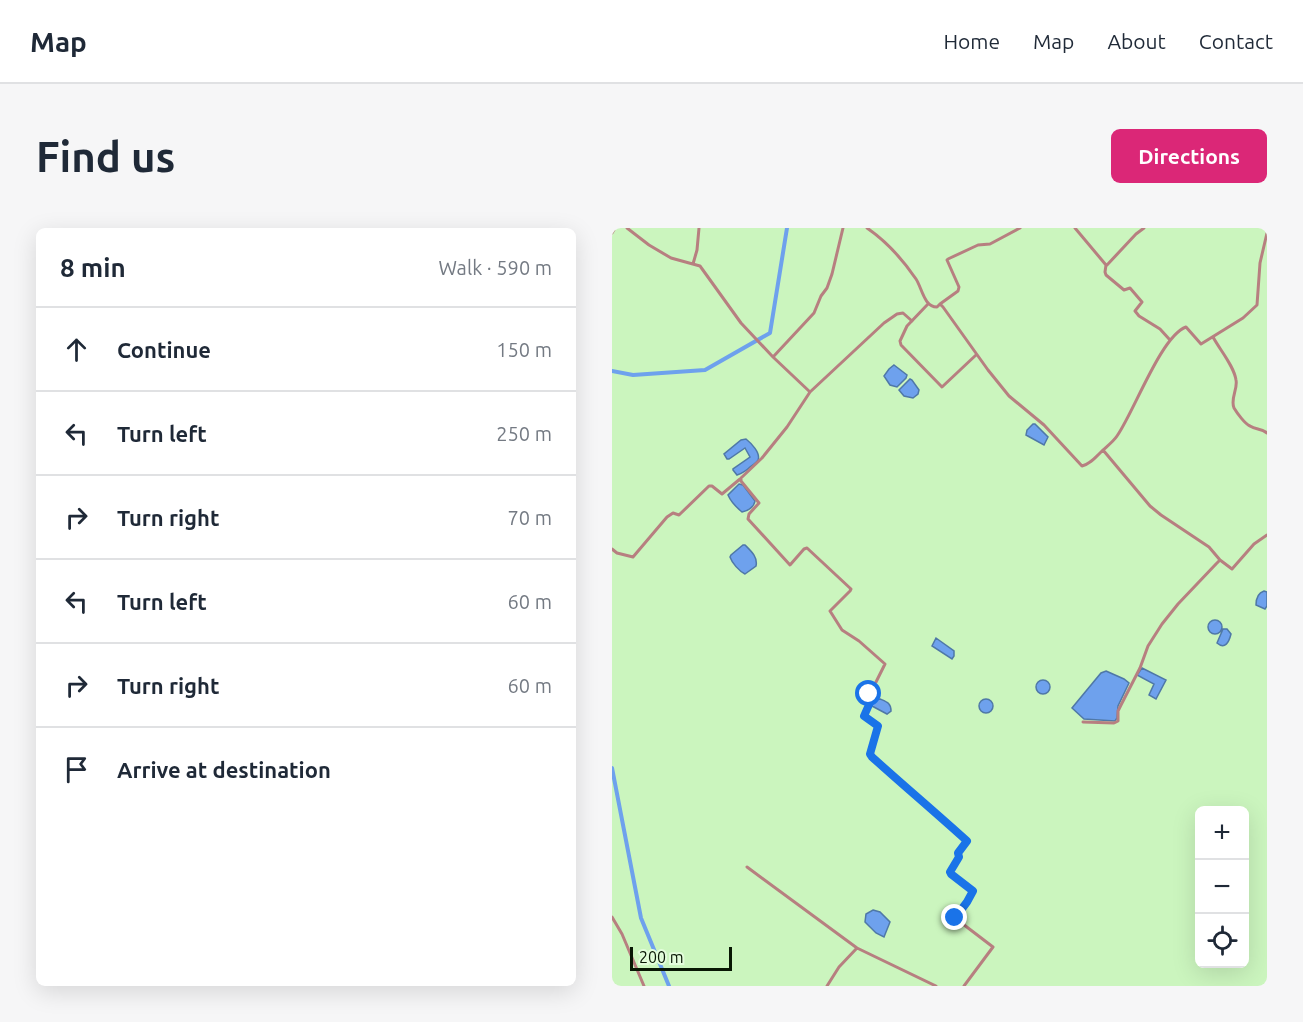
<!DOCTYPE html>
<meta charset="utf-8">
<style>
body{margin:0;font-family:Ubuntu,sans-serif;background:#f6f6f7;color:#1f2937}
.controls{position:absolute;right:18px;bottom:18px;display:grid;overflow:hidden;border-radius:9px;box-shadow:0 6px 24px #0002}
.controls button{width:54px;height:54px;display:grid;place-items:center;padding:0;border:0;border-bottom:2px solid #e0e1e3;background:#fff;color:#1f2937;font:30px sans-serif}
.scale{position:absolute;left:18px;bottom:15px;width:102px;box-sizing:border-box;padding-left:6px;border:3px solid #081704;border-top:0;font-size:16px;line-height:21px;white-space:nowrap;color:#081704;-webkit-text-stroke:4px #e4fddc;paint-order:stroke}
.stop{position:absolute;width:18px;height:18px;margin:-14px;border:4px solid #1a73e8;border-radius:50%;background:#fff}
.stop.end{background:#1a73e8;border-color:#fff;box-shadow:0 2px 6px #0008}
.list{margin:0;padding:0;list-style:none}
h2{display:flex;justify-content:space-between;align-items:center;height:78px;margin:0;padding:0 24px;font-size:26px}
h2 small{font-size:20px;font-weight:400;color:#747a83}
.list li{display:grid;grid-template-columns:39px 1fr auto;gap:18px;align-items:center;box-sizing:border-box;height:84px;padding:0 24px;border-top:2px solid #e0e1e3}
.list b{display:block;font-size:22px;white-space:nowrap}
.list em{font-size:20px;font-style:normal;color:#747a83}
.icon{flex:none;width:33px;height:33px;fill:none;stroke:currentColor;stroke-width:2;stroke-linecap:round;stroke-linejoin:round}
.map{position:relative;flex:none;width:655px;height:758px;overflow:hidden;border-radius:9px}
header{display:flex;align-items:center;gap:36px;box-sizing:border-box;height:84px;padding:0 30px;background:#fff;border-bottom:2px solid #e0e1e3}
header strong{font-size:28px}
nav{display:flex;gap:33px;margin-inline-start:auto;font-size:21px}
.intro{display:flex;align-items:center;justify-content:space-between;box-sizing:border-box;height:144px;padding:0 36px}
h1{margin:0;font-size:42px}
.button{padding:15px 27px;border-radius:9px;background:#db2777;color:#fff;font-size:21px;font-weight:700}
main{display:flex;gap:36px;padding:0 36px}
aside{flex:1;background:#fff;border-radius:9px;box-shadow:0 6px 24px #0002}
.map>svg:first-child{display:block}
</style>
<header>
<strong>Map</strong>
<nav><a>Home</a><a>Map</a><a>About</a><a>Contact</a></nav>
</header>
<div class="intro"><h1>Find us</h1><a class="button">Directions</a></div>
<main>
<aside>
<h2>8 min<small>Walk · 590 m</small></h2>
<ul class="list">
<li><svg class="icon" aria-label="ahead" viewBox="0 0 24 24"><path d="M12 20V5M6 11l6-6 6 6"/></svg><div><b>Continue</b></div><em>150 m</em></li>
<li><svg class="icon" aria-label="left" viewBox="0 0 24 24"><path d="M17 20v-9H6M10 6l-5 5 5 5"/></svg><div><b>Turn left</b></div><em>250 m</em></li>
<li><svg class="icon" aria-label="right" viewBox="0 0 24 24"><path d="M7 20v-9h11M14 6l5 5-5 5"/></svg><div><b>Turn right</b></div><em>70 m</em></li>
<li><svg class="icon" aria-label="left" viewBox="0 0 24 24"><path d="M17 20v-9H6M10 6l-5 5 5 5"/></svg><div><b>Turn left</b></div><em>60 m</em></li>
<li><svg class="icon" aria-label="right" viewBox="0 0 24 24"><path d="M7 20v-9h11M14 6l5 5-5 5"/></svg><div><b>Turn right</b></div><em>60 m</em></li>
<li><svg class="icon" aria-label="arrive" viewBox="0 0 24 24"><path d="M6 21V4h12l-3 4 3 4H6"/></svg><div><b>Arrive at destination</b></div></li>
</ul>
</aside>
<div class="map">
<svg width="655" height="758" viewBox="0 0 655 758">
<rect width="100%" height="100%" fill="#cbf5be"/>
<!-- water -->
<path fill="#6ea1ed" stroke="#4f78a7" stroke-width="1.5" d="M 282,137 L 295,147 L 294,150 L 285,159 L 278,157 L 272,148 L 277,141 Z
M 298,151 L 300,152 L 307,162 L 306,166 L 301,170 L 292,168 L 287,162 Z
M 421,196 L 423,196 L 436,209 L 432,217 L 414,207 L 415,202 Z
M 134,211 C 139,215 149,225 146,232 C 145,234 140,238 138,239 C 134,243 131,245 125,247 L 121,242 L 121,241 L 138,229 L 133,220 L 117,231 L 115,231 L 112,226 L 129,212 Z
M 127,256 L 131,257 L 143,273 C 142,279 136,283 130,284 C 124,279 119,274 116,267 Z
M 131,317 L 133,317 C 139,323 146,329 144,338 L 133,346 C 127,343 120,335 118,329 L 119,327 Z
M 652,363 L 655,364 L 655,378 L 653,381 L 644,377 C 644,371 646,365 652,363 Z
M596 399a7 7 0 1 1 14 0a7 7 0 1 1-14 0Z
M 611,401 L 615,401 L 619,406 C 617,414 613,422 605,415 Z
M 324,410 L 342,423 L 342,428 L 340,431 L 320,418 Z
M 530,440 L 554,452 L 544,471 L 537,467 L 542,456 L 525,447 Z
M 494,443 L 512,451 L 517,455 L 506,478 L 505,490 L 503,493 L 472,491 L 460,480 L 489,445 Z
M424 459a7 7 0 1 1 14 0a7 7 0 1 1-14 0Z
M367 478a7 7 0 1 1 14 0a7 7 0 1 1-14 0Z
M 268,471 C 275,474 279,475 279,483 L 275,486 L 260,478 L 261,472 Z
M 261,682 L 268,684 L 278,694 L 272,709 L 264,705 L 253,694 L 254,686 Z"/>
<g fill="none" stroke-linecap="round" stroke-linejoin="round">
<!-- canal -->
<path stroke="#6ea1ed" stroke-width="4" d="M 0,143 L 21,147 L 93,142 L 158,105 L 175,0
M 0,540 L 29,690 L 57,758"/>
<!-- minor -->
<path stroke="#b77f80" stroke-width="3" d="M 15,0 L 37,17 L 59,30 L 88,38 L 129,95 L 161,129 L 202,85 L 209,68 L 215,60 L 220,46 L 231,0
M 255,0 C 274,13 291,32 304,51 C 310,60 312,79 325,79 L 328,76 L 331,79 L 376,142 L 397,168 L 432,197 L 470,238 C 478,236 483,230 489,224 C 494,219 501,214 505,208 C 522,184 549,108 574,99 L 589,116 L 631,90 L 645,77 L 648,35 L 655,5
M 463,0 L 494,37 L 493,44 L 494,47 L 512,62 L 518,60 L 530,74 L 523,83 L 527,88 L 548,101 L 558,112
M 0,5 L 3,0
M 81,36 L 85,22 L 87,0
M 495,37 L 524,6 L 532,0
M 316,76 L 295,98 L 288,113 L 289,117 L 330,159 L 364,127
M 328,76 L 346,63 L 347,59 L 335,32 L 336,31 L 366,17 L 378,16 L 408,0
M 601,109 C 608,122 622,138 624,152 C 626,161 618,171 622,180 C 625,185 633,196 638,198 C 644,202 649,200 655,205
M 161,129 L 198,164 L 175,199 L 150,230 L 129,250 L 129,253 L 147,275 L 137,286 L 136,291 L 178,337 L 192,321 L 195,320 L 239,361 L 238,363 L 218,383 L 230,402 L 247,413 L 273,436 L 264,454 L 254,463 L 260,469 L 252,488 L 266,498 L 258,526 L 260,529 L 292,558 L 309,571 L 355,613 L 347,625 L 347,629 L 338,644 L 339,646 L 358,659 L 361,663 L 355,674 L 343,690 L 381,719 L 352,758
M 198,164 L 272,95 L 285,86 L 291,85 L 300,93
M 491,222 L 538,278 L 549,287 L 597,319 L 608,332
M 0,321 L 5,325 L 21,329 L 55,289 L 61,285 L 67,287 L 97,258 L 100,258 L 110,266 L 128,251
M 471,494 L 502,495 L 506,493 L 506,483 L 509,477 L 528,440 L 536,418 L 550,396 L 566,376 L 604,336 L 608,332 L 620,341 L 642,316 L 655,307
M 135,639 L 245,720 L 324,758
M 0,689 L 10,706 L 32,758
M 215,758 L 227,739 L 245,720"/>
</g>
<g fill="none" stroke-linecap="round" stroke-linejoin="round">
<!-- route -->
<path stroke="#1a73e8" stroke-width="8" d="M 257,466 L 260,470 L 252,488 L 266,498 L 258,526 L 260,529 C 291,557 323,584 355,613 L 346,625 L 347,629 L 338,644 L 339,646 L 361,663 L 355,674 L 343,690"/>
</g>
</svg>
<div class="controls">
<button>+</button>
<button>−</button>
<button><svg class="icon" aria-label="locate" viewBox="0 0 24 24"><circle cx="12" cy="12" r="6"/><path d="M12 2v4M12 18v4M2 12h4M18 12h4"/></svg></button>
</div>
<div class="scale">200 m</div>
<div class="stop" style="left:257px;top:466px"></div>
<div class="stop end" style="left:343px;top:690px"></div>
</div>
</main>
